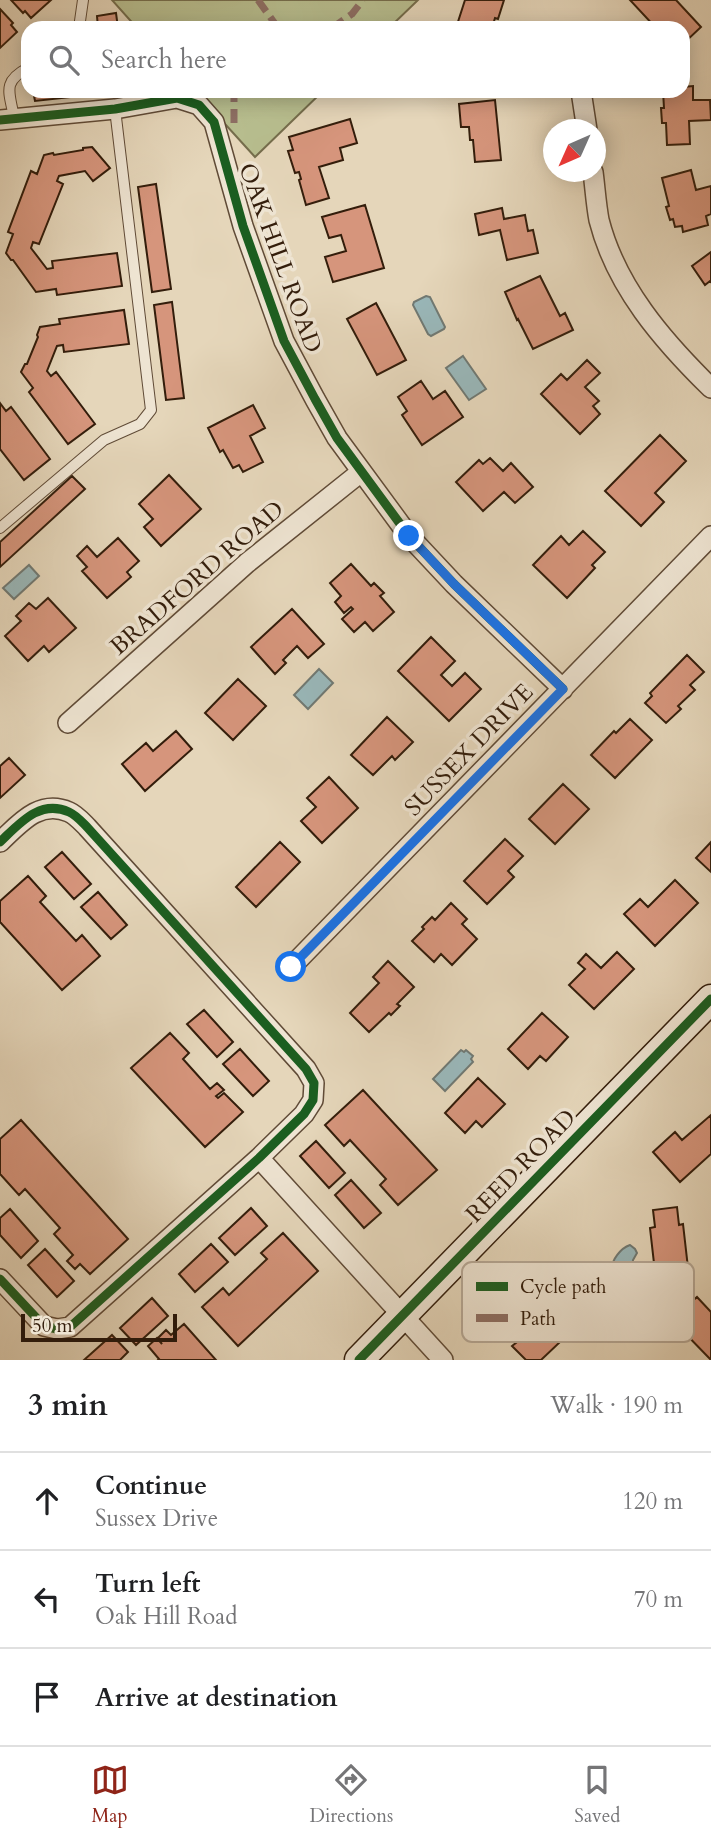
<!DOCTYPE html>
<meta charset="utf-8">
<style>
body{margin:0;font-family:Cardo,serif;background:#f6f6f6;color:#202124}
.compass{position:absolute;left:543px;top:119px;width:63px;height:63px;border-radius:50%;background:#fff;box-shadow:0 4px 18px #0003;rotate:225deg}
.scale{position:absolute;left:21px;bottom:18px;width:156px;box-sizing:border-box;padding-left:7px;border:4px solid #331d0b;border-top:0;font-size:19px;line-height:24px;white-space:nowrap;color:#331d0b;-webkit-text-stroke:5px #eee4d2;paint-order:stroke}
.stop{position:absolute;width:21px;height:21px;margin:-16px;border:5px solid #1a73e8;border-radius:50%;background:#fff}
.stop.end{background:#1a73e8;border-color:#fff;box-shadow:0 2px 7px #0008}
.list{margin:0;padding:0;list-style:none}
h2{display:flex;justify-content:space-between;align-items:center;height:91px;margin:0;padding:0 28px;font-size:30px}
h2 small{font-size:23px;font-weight:400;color:#757577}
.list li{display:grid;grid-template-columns:46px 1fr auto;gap:21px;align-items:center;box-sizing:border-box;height:98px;padding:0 28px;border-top:2px solid #e0e0e0}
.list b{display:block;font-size:26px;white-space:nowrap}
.list p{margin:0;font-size:23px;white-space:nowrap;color:#757577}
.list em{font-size:23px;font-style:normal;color:#757577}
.icon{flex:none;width:38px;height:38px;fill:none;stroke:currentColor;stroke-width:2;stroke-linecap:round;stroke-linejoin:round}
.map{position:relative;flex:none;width:711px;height:1360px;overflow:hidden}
.search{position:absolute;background:#fff;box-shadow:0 4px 18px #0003;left:21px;right:21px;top:21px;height:77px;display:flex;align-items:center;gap:18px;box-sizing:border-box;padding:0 24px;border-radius:21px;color:#757577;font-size:26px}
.sheet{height:385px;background:#fff}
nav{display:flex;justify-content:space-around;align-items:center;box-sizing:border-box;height:98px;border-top:2px solid #e0e0e0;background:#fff;font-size:19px;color:#757577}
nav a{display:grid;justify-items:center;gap:4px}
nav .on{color:#8f2418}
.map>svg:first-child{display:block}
</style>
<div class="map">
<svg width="711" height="1360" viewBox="0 0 711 1360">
<rect width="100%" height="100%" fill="#e5d6ba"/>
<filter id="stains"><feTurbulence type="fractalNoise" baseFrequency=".00286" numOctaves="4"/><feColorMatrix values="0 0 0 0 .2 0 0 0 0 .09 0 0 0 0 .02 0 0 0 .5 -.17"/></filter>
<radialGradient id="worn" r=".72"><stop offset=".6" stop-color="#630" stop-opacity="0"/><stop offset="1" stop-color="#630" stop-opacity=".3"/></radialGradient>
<!-- green -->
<path fill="#b7bd8e" stroke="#756d4c" stroke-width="2" d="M 112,0 L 418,0 L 389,28 L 137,28 Z
M 195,91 L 323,91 L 255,157 Z"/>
<!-- water -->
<path fill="#99b7b9" stroke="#707973" stroke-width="2" d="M 426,296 L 430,297 L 445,327 L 444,329 L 431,336 L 428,334 L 413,305 L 414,302 Z
M 463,356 L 486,389 L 469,400 L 446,368 Z
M 29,565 L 39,576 L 14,599 L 3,588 Z
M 319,669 L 333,683 L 308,709 L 294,695 Z
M 461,1050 L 464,1052 L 466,1050 L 473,1056 L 471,1059 L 473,1062 L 445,1091 L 433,1079 Z
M 630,1245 L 635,1249 L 637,1253 L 633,1260 L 632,1270 L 626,1277 L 618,1276 L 612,1270 C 611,1260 621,1248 630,1245 Z"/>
<!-- building -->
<path fill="#d6957c" stroke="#331d0b" stroke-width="2" d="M 11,0 L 51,0 L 31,18 L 25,11 L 23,13 Z
M 465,0 L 504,0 L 498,19 L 495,18 L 492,28 L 456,28 Z
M 630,0 L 676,0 L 701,27 L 683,44 L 683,28 L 656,28 Z
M 0,9 L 13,23 L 11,25 L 17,32 L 0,48 Z
M 116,13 L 118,28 L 98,28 L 97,16 Z
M 693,86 L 693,100 L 710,100 L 711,120 L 689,121 L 690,144 L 667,145 L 666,123 L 662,123 L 661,108 L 664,108 L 663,91 L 683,91 L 683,87 Z
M 33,91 L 128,91 L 128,93 L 117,94 L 116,92 L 35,101 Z
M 495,100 L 501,160 L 475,162 L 473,140 L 470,140 L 469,127 L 461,127 L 459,104 Z
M 350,119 L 357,143 L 340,148 L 343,160 L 319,167 L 329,198 L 306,205 L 299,180 L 301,179 L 299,172 L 295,173 L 288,151 L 293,150 L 289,137 Z
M 92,147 L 110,168 L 93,181 L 85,171 L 59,176 L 57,181 L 63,184 L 39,244 L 33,242 L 31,248 L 47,269 L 53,268 L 52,261 L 117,253 L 122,286 L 57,295 L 56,289 L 36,292 L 13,260 L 11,260 L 6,253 L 13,234 L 8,232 L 31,171 L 37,174 L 44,155 L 53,153 L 54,155 L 83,150 L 83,148 Z
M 691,170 L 696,190 L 711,186 L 711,214 L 706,216 L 708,225 L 683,232 L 682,226 L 675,227 L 673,219 L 670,220 L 666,207 L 669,206 L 662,178 Z
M 156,184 L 171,289 L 152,292 L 138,187 Z
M 365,205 L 384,268 L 333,282 L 325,257 L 346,251 L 341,235 L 329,238 L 322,217 Z
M 502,208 L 504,219 L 525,215 L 528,231 L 533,230 L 538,253 L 507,260 L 500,230 L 479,235 L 475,214 Z
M 711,252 L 711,282 L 710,281 L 705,285 L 692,266 Z
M 540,276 L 560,316 L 565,313 L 573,330 L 533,349 L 518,319 L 517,320 L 505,292 Z
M 172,302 L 184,398 L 166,400 L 154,305 Z
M 376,303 L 406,360 L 377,375 L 347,319 Z
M 124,310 L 129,344 L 64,352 L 63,345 L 57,346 L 47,371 L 51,376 L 56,372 L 95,424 L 68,444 L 29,392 L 33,388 L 21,372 L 25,364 L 27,364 L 38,337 L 37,335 L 40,327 L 60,324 L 59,319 Z
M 587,360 L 600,373 L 585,387 L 599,401 L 593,406 L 600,414 L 580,434 L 541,394 L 561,374 L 567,380 Z
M 421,381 L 433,399 L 445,391 L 463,417 L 422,445 L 402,415 L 407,411 L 398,397 Z
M 0,403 L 6,411 L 11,407 L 50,459 L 24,480 L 0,449 Z
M 253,405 L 265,428 L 250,436 L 263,462 L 243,472 L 239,465 L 233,468 L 223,450 L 220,452 L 208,428 Z
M 660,435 L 686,461 L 655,493 L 664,502 L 641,526 L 605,491 Z
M 490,458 L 503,471 L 511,463 L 533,487 L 515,503 L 504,492 L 483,511 L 456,482 L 479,460 L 483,464 Z
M 169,475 L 201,509 L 161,546 L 144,527 L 153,519 L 139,504 Z
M 72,476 L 85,489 L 0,567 L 0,542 Z
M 583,531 L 605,552 L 592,565 L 595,568 L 567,598 L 533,565 L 561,536 L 569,545 Z
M 118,538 L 139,561 L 127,572 L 131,577 L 107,598 L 82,571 L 87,567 L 77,556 L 87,546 L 97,557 Z
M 351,564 L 371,586 L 374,583 L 384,593 L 380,596 L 394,612 L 373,631 L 365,622 L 354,632 L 342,619 L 353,609 L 351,607 L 344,613 L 335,602 L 341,596 L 330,583 Z
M 48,598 L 76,628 L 49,652 L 44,646 L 28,661 L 5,636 L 21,621 L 16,616 L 29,603 L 36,609 Z
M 292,609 L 324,644 L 308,658 L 297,646 L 283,660 L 286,663 L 275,674 L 251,647 Z
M 431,637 L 455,661 L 441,675 L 452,686 L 465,673 L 481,689 L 449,721 L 398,671 Z
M 687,655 L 704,672 L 690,685 L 695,690 L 678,706 L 681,709 L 666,723 L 645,703 L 652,696 L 650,693 Z
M 238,679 L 266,706 L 233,740 L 205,713 Z
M 387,717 L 413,742 L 395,760 L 392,756 L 373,775 L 351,755 Z
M 630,719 L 652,740 L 615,778 L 591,755 L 614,731 L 616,733 Z
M 176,731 L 192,749 L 145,791 L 122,764 L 146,743 L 153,751 Z
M 9,758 L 25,775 L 0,798 L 0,766 Z
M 329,777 L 358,808 L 322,843 L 301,821 L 316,807 L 307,798 Z
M 563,784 L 589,809 L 555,844 L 529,819 Z
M 505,839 L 523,856 L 508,871 L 514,877 L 487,904 L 464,881 Z
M 280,842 L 300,862 L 256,907 L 236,887 Z
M 711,842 L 711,872 L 696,858 Z
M 62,852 L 91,884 L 74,899 L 45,867 Z
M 28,876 L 46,896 L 40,902 L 76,941 L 82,935 L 100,956 L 62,990 L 0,922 L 0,901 Z
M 675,880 L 698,903 L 655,946 L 624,914 L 640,899 L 648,907 Z
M 98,892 L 127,925 L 111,939 L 81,907 Z
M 451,903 L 467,919 L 462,924 L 477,939 L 452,965 L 441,954 L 434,962 L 412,941 L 424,929 L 422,927 L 432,917 L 435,920 Z
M 617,952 L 634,969 L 594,1009 L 569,985 L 585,969 L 578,963 L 586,954 L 601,968 Z
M 388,961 L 414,987 L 397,1004 L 400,1006 L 391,1015 L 389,1013 L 369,1032 L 350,1013 L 379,983 L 373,977 Z
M 204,1010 L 233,1042 L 217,1057 L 187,1024 Z
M 542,1013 L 568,1037 L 546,1061 L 540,1056 L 528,1069 L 508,1049 Z
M 170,1033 L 189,1053 L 183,1059 L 210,1089 L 217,1083 L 224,1090 L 216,1096 L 218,1098 L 224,1093 L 243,1112 L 205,1147 L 131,1068 Z
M 240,1049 L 269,1081 L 253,1096 L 223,1064 Z
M 478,1078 L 505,1104 L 482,1127 L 476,1121 L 465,1133 L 445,1113 Z
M 363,1090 L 437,1170 L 398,1205 L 380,1185 L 386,1179 L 350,1140 L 344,1146 L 325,1125 Z
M 711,1115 L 711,1154 L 680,1182 L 653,1152 L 675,1132 L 682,1140 Z
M 21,1120 L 128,1239 L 90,1274 L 80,1264 L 75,1269 L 67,1261 L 73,1255 L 54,1234 L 60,1228 L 25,1189 L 19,1195 L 0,1174 L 0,1139 Z
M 316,1141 L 345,1173 L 329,1188 L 300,1156 Z
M 351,1180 L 381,1213 L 364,1228 L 335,1195 Z
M 677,1207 L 679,1225 L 683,1224 L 688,1268 L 655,1272 L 650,1228 L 655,1227 L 653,1210 Z
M 251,1208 L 267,1226 L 235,1255 L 219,1238 Z
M 10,1209 L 38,1241 L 21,1258 L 0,1235 L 0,1218 Z
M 283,1233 L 318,1271 L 238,1346 L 202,1307 L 223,1288 L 229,1295 L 267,1259 L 261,1253 Z
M 211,1244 L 228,1262 L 195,1292 L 179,1274 Z
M 45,1249 L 74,1281 L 57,1297 L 28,1265 Z
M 697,1297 L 711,1312 L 711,1360 L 678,1326 L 689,1316 L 683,1309 Z
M 152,1298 L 168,1316 L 136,1345 L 120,1328 Z
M 525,1305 L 560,1342 L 541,1360 L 526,1360 L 512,1346 L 517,1342 L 503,1326 Z
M 184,1324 L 216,1360 L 158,1360 L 159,1359 L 148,1346 L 157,1338 L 162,1344 L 158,1338 L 166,1330 L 171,1335 Z
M 112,1335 L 128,1352 L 120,1360 L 84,1360 Z"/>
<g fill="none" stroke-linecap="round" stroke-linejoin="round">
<defs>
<path id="service" d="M 79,28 L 83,0
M 14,118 C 10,93 1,82 28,68
M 0,528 L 104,440 L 140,424 L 151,410 L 115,109"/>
<path id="minor" d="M 581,91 L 587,130
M 0,120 L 115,109 L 177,98 L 199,105 L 214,122 L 243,226 L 284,341 L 315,399 L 337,438 L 409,536 L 454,584 L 563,689
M 593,172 C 595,187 596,204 599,220 C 616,287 663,341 711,388
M 68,723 L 247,563 L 361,472
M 0,842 C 20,823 40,799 69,812 C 76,815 82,822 87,827 L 306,1069 L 314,1083 L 313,1100 L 304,1114 L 259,1158 L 70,1327 L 57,1329 L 44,1326 L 0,1279
M 291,967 L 711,536
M 259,1158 L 443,1360"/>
<path id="secondary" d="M 359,1360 L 711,999"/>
</defs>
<!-- service casing -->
<use href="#service" stroke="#604b37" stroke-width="12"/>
<!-- minor casing -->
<use href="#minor" stroke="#604b37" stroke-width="22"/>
<!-- secondary casing -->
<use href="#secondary" stroke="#331d0b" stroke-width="31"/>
<!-- service -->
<use href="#service" stroke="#eee4d2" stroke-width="10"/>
<!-- minor -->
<use href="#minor" stroke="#eee4d2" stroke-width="19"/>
<!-- secondary -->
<use href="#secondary" stroke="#eee4d2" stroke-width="28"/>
<!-- quiet -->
<path stroke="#8d6e63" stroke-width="7" stroke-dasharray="14 7" stroke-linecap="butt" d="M 258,0 L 278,28
M 332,28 L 352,14 L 363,0
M 234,123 L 234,91"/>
<defs>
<path id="cycleway" d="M 0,120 L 115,109 L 177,98 L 199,105 L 214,122 L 243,226 L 284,341 L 315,399 L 337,438 L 409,536 L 454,584 L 563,689
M 0,842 C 20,823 40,799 69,812 C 76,815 82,822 87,827 L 306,1069 L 314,1083 L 313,1100 L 304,1114 L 259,1158 L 70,1327 L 57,1329 L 44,1326 L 0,1279
M 359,1360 L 711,999"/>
</defs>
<!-- cycleway casing -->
<use href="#cycleway" stroke="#eee4d2" stroke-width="13"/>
<!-- cycleway -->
<use href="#cycleway" stroke="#1b5e20" stroke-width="9"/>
</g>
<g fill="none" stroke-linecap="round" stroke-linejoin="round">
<!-- route -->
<path stroke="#1a73e8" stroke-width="9" d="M 291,967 L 563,689 L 454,584 L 409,536"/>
</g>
<g text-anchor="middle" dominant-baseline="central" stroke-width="7" stroke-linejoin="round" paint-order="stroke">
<!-- street labels -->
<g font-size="24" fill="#331d0b" stroke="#eee4d2">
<text transform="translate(280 258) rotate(70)">OAK HILL ROAD</text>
<text transform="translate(197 578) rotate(-41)">BRADFORD ROAD</text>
<text transform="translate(469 750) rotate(-46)">SUSSEX DRIVE</text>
<text transform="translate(521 1166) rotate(-46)">REED ROAD</text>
</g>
</g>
<!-- legend -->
<rect x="462" y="1262" width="232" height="80" rx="10" fill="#eee4d2" stroke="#b6a896" stroke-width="2"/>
<rect x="476" y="1282" width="32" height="9" fill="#1b5e20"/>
<rect x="476" y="1314" width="32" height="8" fill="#8d6e63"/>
<g font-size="19" fill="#331d0b">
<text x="520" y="1293">Cycle path</text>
<text x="520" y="1325">Path</text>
</g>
<rect width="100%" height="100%" filter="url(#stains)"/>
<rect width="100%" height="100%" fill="url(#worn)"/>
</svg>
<svg class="compass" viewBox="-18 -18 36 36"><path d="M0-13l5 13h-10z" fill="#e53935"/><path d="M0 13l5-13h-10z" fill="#757577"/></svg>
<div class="scale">50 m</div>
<div class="stop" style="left:291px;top:967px"></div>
<div class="stop end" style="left:409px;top:536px"></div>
<div class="search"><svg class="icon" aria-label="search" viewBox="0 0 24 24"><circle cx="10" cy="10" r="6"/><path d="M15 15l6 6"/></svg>Search here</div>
</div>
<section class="sheet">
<h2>3 min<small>Walk · 190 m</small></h2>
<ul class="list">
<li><svg class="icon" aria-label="ahead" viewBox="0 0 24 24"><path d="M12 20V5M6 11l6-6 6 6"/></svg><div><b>Continue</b><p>Sussex Drive</p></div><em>120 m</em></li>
<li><svg class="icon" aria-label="left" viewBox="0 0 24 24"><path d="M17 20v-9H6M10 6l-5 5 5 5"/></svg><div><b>Turn left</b><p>Oak Hill Road</p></div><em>70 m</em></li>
<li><svg class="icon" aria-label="arrive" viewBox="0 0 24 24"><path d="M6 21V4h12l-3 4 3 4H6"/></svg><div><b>Arrive at destination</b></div></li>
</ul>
</section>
<nav>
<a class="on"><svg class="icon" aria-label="map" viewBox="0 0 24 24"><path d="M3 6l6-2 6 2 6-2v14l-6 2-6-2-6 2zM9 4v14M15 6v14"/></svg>Map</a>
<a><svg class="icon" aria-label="directions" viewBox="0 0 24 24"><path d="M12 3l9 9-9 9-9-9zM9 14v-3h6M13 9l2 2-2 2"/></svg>Directions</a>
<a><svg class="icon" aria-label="saved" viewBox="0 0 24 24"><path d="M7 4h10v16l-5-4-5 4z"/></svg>Saved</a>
</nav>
